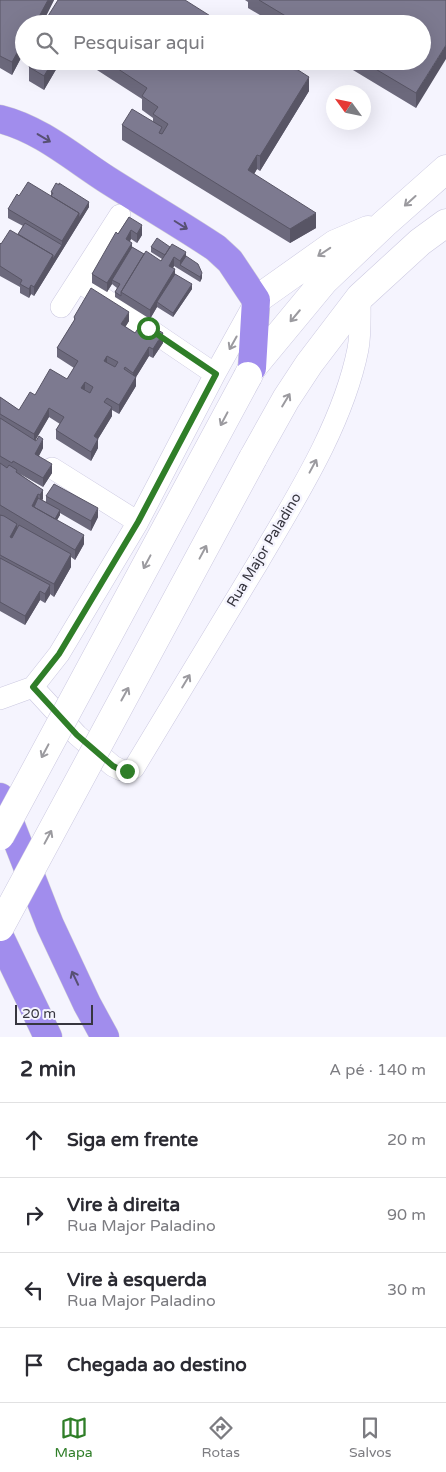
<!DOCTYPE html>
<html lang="pt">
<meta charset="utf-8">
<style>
body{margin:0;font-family:"Varela Round",sans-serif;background:#f7f7f7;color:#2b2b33}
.compass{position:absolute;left:326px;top:85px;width:45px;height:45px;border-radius:50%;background:#fff;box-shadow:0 5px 20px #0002;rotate:303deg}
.scale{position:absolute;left:15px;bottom:12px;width:78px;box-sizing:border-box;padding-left:5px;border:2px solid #37363f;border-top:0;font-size:14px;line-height:18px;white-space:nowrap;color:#37363f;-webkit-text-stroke:4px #f5f4fe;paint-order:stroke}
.stop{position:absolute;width:15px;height:15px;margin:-11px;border:4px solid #2f7e28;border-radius:50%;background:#fff}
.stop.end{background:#2f7e28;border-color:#fff;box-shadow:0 1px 5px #0008}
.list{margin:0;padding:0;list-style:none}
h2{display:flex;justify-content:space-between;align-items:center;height:65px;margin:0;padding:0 20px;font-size:21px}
h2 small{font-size:16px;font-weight:400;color:#7c7c81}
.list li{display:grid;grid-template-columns:32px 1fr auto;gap:15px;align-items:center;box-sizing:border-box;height:75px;padding:0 20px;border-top:1px solid #e1e1e2}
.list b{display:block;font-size:19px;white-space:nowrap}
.list p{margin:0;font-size:16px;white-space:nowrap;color:#7c7c81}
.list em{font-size:16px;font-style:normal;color:#7c7c81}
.icon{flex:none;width:28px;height:28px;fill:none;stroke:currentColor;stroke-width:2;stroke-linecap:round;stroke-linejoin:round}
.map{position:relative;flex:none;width:446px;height:1037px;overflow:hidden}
.search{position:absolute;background:#fff;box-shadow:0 5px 20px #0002;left:15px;right:15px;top:15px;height:55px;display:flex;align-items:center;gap:12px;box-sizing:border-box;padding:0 18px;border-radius:28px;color:#7c7c81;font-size:19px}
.sheet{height:365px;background:#fff}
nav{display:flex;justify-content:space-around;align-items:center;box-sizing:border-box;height:70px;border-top:1px solid #e1e1e2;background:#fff;font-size:14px;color:#7c7c81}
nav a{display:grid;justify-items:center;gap:2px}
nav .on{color:#2f7e28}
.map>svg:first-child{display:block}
</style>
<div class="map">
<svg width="446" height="1037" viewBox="0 0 446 1037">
<rect width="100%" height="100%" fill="#f5f4fe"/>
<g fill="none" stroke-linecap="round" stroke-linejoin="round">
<defs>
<path id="street" d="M 78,281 L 215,374
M 61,307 L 120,215
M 52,468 L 138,522
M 33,687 L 77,735 L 113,766 L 121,770 L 127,771 L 134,768 C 175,699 217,630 259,561 C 297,496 343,424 358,349 C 361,333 360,314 360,297
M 0,699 L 33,687 L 59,654 L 138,522 L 215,374 L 255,302"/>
<path id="secondary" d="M 256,300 L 335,244 L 368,230
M 248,376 L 252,368 L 324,281 L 384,224 L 446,169
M 253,458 L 286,399 L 309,364 L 360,297 L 420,242 L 446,223"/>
<path id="highway" d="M 0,119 C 40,129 72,157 106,179 C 142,202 180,224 216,248 L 230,261 L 256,300 L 252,368
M 0,797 L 50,925 L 87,1004 L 105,1037
M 0,937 L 48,1037"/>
</defs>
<!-- street casing -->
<use href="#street" stroke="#cbc8e0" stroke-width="22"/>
<!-- secondary casing -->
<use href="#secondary" stroke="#cbc8e0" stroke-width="29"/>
<!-- highway casing -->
<use href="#highway" stroke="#d3d3d5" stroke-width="29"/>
<!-- street -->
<use href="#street" stroke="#fff" stroke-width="21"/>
<!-- secondary -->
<use href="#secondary" stroke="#fff" stroke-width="28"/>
<!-- highway -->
<use href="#highway" stroke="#a18ded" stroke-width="28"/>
<defs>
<path id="secondary-bridge" d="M 0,836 L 248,376
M 0,927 L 253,458"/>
</defs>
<!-- secondary-bridge casing -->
<use href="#secondary-bridge" stroke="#cbc8e0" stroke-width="29" stroke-linecap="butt"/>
<!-- secondary-bridge -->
<use href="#secondary-bridge" stroke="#fff" stroke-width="28"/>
</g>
<!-- wall -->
<path fill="#6c697c" d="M 0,0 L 54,0 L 42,24 L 24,24 L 24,57 L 22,56 L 12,75 L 0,68 Z
M 245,0 L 446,0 L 416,108 L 338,61 L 422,61 L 422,24 L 275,24 L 248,8 L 248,2 Z
M 61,61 L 44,90 L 29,81 L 29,67 Z
M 83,61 L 284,61 L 309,91 L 260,171 L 257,169 L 254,174 L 316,228 L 290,243 L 122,140 L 122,125 L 153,122 L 153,118 L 142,110 L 142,99 Z
M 51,192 L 89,207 L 34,296 L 31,294 L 29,298 L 20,293 L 20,287 L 0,276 L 0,243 L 1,244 L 18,234 L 23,226 L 8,218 L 8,209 L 19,196 L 51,196 Z
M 129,217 L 142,235 L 137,243 L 131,239 L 130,241 L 132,247 L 144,254 L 161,261 L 162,259 L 151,252 L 151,247 L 186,256 L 202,278 L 200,282 L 174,266 L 173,268 L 175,274 L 192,289 L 173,317 L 157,307 L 150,319 L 115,297 L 115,292 L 117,288 L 112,284 L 107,292 L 92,283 L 92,274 Z
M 74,317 L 129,321 L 125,327 L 135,333 L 163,343 L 153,358 L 149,356 L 136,377 L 136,386 L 119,414 L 112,410 L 112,416 L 98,439 L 98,448 L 91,461 L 56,439 L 56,430 L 60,424 L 49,417 L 35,440 L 43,448 L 39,456 L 52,473 L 43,487 L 20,474 L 43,490 L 42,500 L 46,502 L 46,496 L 98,517 L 91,531 L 60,513 L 60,515 L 57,520 L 84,544 L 75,560 L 71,557 L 71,567 L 54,597 L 50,594 L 45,603 L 40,600 L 25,625 L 0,611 L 0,397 L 19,410 L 35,395 L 67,379 L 74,368 L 57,357 L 57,348 L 74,321 Z"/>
<!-- shaded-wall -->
<path fill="#585565" d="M 48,0 L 54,0 L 42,24 L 35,24 Z
M 22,44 L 22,56 L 12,75 L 12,62 Z
M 446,45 L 446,59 L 416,108 L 416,93 Z
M 53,61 L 61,61 L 44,90 L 44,76 Z
M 309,77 L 309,91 L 260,171 L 260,156 Z
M 257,155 L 257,169 L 248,185 L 248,170 Z
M 89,202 L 89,207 L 34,296 L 34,287 L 53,255 L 62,245 L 62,241 L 79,213 Z
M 316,213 L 316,228 L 290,243 L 290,229 Z
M 142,225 L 142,235 L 137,243 L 137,234 Z
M 131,230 L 131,239 L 126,248 L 126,239 Z
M 132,243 L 132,252 L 112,280 L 112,284 L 107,292 L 107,283 Z
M 186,252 L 186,261 L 180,265 L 180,261 Z
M 174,257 L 174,266 L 169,275 L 169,266 Z
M 175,269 L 175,278 L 157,302 L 157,307 L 150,319 L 150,310 Z
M 202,273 L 202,278 L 200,282 L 200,277 Z
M 192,284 L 192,289 L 173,317 L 173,313 Z
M 31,285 L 31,294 L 29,298 L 29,289 Z
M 129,312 L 129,321 L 121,334 L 121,324 Z
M 163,333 L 163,343 L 153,358 L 153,349 Z
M 149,347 L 149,356 L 133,382 L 133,373 Z
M 107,356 L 107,365 L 104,361 Z
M 136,377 L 136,386 L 119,414 L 119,405 Z
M 85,382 L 85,391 L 81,388 Z
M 112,407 L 112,416 L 98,439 L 98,448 L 91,461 L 91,452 L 94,436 Z
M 49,408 L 49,417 L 34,443 L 34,434 Z
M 43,439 L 43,448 L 35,463 L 35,454 Z
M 52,464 L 52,473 L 43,487 L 43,478 Z
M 43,490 L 43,499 L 40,504 L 40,495 Z
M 38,494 L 38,503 L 34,511 L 32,506 Z
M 98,508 L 98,517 L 91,531 L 91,521 Z
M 60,510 L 60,515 L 53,527 L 53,522 Z
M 17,524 L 17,536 L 10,550 L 10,537 Z
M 84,535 L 84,544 L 75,560 L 75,550 Z
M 71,554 L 71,567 L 54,597 L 54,584 Z
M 50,585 L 50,595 L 45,603 L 45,594 Z
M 40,591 L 40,600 L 25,625 L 25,616 Z"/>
<!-- building -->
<path fill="#7d7a90" stroke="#585565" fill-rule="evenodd" d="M 0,0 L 48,0 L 35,24 L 24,24 L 24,44 L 22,44 L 12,62 L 0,56 Z
M 58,0 L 185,0 L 223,24 L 43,24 Z
M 259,0 L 446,0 L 446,45 L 416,93 L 362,61 L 422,61 L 422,24 L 299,24 Z
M 32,61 L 53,61 L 44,76 L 29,67 Z
M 106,61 L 284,61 L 309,77 L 260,156 L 257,155 L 248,170 L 316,213 L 290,229 L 122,125 L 132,109 L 162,127 L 159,133 L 162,134 L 168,124 L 153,114 L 158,107 L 142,96 L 147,88 Z
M 28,182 L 79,213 L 62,241 L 8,209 L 17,194 L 19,196 Z
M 56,183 L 59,185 L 59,183 L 89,202 L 79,218 L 79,213 L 51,196 L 53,193 L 51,192 Z
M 129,217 L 142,225 L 137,234 L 131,230 L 126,239 L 132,243 L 107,283 L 92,274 L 116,232 L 118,234 Z
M 25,223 L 62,245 L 53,259 L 53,255 L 18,234 Z
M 10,230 L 53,255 L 34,287 L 31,285 L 29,289 L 20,284 L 22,280 L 0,266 L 0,243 L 1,244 Z
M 157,238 L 170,247 L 165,255 L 151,247 Z
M 172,244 L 186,252 L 180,261 L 174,257 L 169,266 L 175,269 L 150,310 L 121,292 L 146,251 L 161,261 Z
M 132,247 L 144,254 L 121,292 L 121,296 L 115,292 L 120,284 L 112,280 Z
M 186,256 L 198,264 L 202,273 L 200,277 L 180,265 Z
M 175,274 L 192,284 L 173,313 L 157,302 Z
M 91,288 L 129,312 L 121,324 L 135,333 L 143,321 L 163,333 L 153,349 L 149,347 L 133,373 L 125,367 L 124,369 L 136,377 L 119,405 L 107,398 L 104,402 L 112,407 L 94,436 L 98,439 L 91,452 L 56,430 L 64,417 L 49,408 L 34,434 L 0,414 L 0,397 L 19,410 L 30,392 L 35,395 L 50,369 L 67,379 L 78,361 L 57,348 L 75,319 L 74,317 ZM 107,356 L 118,362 L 115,367 L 104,361 ZM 85,382 L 93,387 L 90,393 L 81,388 Z
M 0,418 L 36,441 L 39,436 L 43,439 L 35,454 L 52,464 L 43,478 L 13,461 L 12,463 L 0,456 Z
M 0,463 L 7,468 L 9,465 L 17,470 L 16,472 L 43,490 L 40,495 L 38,494 L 32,506 L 84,535 L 75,550 L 0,505 Z
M 54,484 L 98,508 L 91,521 L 46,496 Z
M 38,498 L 60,510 L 55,519 L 34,507 Z
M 0,515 L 4,516 L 17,524 L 10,537 L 12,538 L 19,525 L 71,554 L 54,584 L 0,555 Z
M 0,558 L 50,585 L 45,594 L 40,591 L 25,616 L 0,602 Z"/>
<!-- one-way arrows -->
<defs><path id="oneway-shaft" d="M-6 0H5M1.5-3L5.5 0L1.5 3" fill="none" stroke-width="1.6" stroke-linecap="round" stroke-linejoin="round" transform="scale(1.25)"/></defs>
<g stroke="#575073">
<use href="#oneway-shaft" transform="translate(44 138) rotate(31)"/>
<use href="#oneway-shaft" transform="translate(181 225) rotate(32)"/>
<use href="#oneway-shaft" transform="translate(75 978) rotate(-115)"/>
</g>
<g stroke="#9b9a9f">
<use href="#oneway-shaft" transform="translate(410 201) rotate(138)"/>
<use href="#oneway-shaft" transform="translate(324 252) rotate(146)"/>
<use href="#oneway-shaft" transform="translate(295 316) rotate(130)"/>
<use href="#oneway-shaft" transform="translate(233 343) rotate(119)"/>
<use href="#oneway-shaft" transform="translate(286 400) rotate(-59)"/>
<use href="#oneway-shaft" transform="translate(224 419) rotate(118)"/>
<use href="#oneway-shaft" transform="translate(313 466) rotate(-62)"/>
<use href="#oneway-shaft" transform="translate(203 552) rotate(-62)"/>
<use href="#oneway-shaft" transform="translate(147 562) rotate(118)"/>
<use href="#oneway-shaft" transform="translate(186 681) rotate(-59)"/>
<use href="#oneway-shaft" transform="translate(125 694) rotate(-61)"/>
<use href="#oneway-shaft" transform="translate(45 751) rotate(118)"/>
<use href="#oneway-shaft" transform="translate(48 837) rotate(-62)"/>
</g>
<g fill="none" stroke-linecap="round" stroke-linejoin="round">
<!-- route -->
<path stroke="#2f7e28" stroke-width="6" d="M 127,771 L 121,770 L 113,766 L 77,735 L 33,687 L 59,654 L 138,522 L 216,374 L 148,328"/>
</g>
<g text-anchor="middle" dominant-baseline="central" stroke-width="5" stroke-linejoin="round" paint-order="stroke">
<!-- street labels -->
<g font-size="14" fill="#37363f" stroke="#f5f4fe">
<text transform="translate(264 550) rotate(-59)">Rua Major Paladino</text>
</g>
</g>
</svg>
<svg class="compass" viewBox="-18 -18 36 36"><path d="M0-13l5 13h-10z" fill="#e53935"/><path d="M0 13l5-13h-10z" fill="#7c7c81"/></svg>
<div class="scale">20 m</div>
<div class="stop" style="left:148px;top:328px"></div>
<div class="stop end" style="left:127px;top:771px"></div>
<div class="search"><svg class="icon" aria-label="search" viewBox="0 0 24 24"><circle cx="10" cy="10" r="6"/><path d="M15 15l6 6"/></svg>Pesquisar aqui</div>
</div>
<section class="sheet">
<h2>2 min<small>A pé · 140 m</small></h2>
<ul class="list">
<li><svg class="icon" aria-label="ahead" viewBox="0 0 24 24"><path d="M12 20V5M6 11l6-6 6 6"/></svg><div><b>Siga em frente</b></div><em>20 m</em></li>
<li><svg class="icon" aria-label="right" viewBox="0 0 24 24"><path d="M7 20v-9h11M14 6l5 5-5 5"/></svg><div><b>Vire à direita</b><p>Rua Major Paladino</p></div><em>90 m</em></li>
<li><svg class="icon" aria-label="left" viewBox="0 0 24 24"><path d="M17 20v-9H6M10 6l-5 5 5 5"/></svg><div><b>Vire à esquerda</b><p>Rua Major Paladino</p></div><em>30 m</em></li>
<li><svg class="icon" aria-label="arrive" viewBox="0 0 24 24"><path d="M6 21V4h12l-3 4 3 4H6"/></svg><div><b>Chegada ao destino</b></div></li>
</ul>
</section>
<nav>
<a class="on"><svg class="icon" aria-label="map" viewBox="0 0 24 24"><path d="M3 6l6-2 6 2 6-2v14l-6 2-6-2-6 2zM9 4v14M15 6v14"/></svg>Mapa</a>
<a><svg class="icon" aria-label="directions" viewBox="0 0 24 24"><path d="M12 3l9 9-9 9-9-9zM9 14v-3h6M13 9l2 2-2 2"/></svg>Rotas</a>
<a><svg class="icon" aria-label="saved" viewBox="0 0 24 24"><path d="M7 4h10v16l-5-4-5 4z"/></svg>Salvos</a>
</nav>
